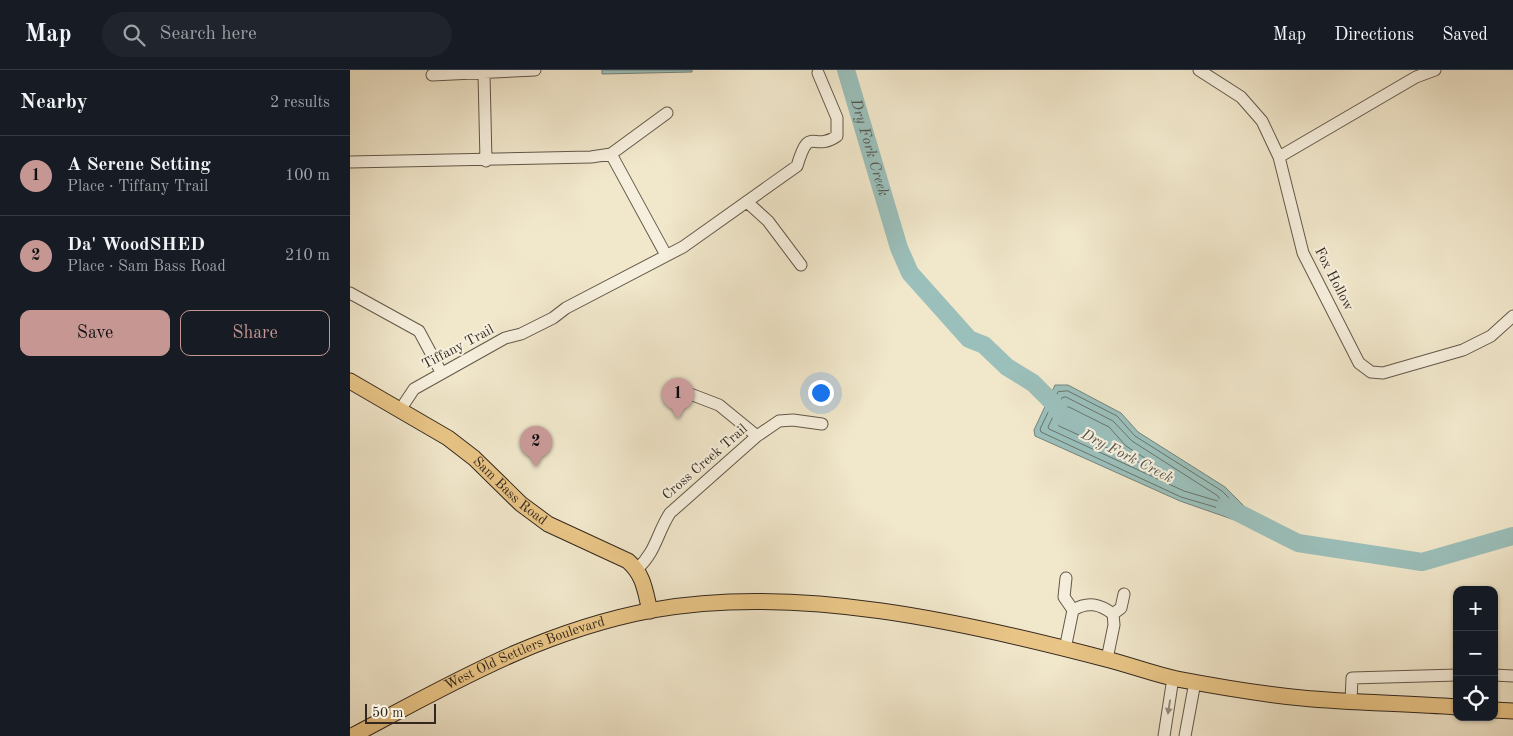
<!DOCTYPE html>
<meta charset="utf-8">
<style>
body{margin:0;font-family:"Old Standard TT",serif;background:#20242c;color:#f1f3f6}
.controls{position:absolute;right:15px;bottom:15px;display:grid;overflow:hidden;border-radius:10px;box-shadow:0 1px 4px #0004}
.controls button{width:45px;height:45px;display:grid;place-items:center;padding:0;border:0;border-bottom:1px solid #363941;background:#171b24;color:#f1f3f6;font:25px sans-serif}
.scale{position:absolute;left:15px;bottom:12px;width:71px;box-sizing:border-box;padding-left:5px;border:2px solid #34281e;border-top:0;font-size:14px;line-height:18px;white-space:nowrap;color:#34281e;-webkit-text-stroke:4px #f6efdd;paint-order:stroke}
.you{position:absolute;left:470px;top:322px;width:18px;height:18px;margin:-12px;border:4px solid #fff;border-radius:50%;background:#1a73e8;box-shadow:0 0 0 8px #1a73e833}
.badge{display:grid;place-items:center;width:32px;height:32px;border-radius:50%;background:#c59692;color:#111;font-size:16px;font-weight:700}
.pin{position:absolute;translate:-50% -41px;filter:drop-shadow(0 1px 2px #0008)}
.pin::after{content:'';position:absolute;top:26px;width:18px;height:15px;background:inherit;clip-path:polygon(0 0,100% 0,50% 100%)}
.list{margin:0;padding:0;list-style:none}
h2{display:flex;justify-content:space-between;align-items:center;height:65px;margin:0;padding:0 20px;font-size:21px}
h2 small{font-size:16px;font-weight:400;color:#9ea1a6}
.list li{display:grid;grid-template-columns:32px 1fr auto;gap:15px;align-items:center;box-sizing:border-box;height:80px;padding:0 20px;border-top:1px solid #363941}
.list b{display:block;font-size:19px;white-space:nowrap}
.list p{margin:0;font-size:16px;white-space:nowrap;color:#9ea1a6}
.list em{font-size:16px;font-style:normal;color:#9ea1a6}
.actions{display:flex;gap:10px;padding:15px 20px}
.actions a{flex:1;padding:11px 0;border:1px solid #c59692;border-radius:10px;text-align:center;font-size:18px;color:#c59692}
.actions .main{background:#c59692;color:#111}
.icon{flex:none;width:28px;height:28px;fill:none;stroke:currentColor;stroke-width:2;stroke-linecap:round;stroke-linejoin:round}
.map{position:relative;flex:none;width:1163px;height:666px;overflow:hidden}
header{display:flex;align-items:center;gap:30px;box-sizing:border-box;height:70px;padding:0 25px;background:#171b24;border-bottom:1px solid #363941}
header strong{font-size:24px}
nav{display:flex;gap:28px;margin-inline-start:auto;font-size:18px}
.search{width:350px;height:45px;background:#20242c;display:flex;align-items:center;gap:12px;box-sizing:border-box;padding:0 18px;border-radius:28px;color:#9ea1a6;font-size:19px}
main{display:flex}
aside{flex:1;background:#171b24}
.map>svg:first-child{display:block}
</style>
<header>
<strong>Map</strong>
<div class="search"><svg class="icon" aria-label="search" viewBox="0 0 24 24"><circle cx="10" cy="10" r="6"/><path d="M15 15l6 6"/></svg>Search here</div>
<nav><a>Map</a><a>Directions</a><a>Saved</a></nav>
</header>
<main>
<aside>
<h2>Nearby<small>2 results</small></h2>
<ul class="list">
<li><span class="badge">1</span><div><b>A Serene Setting</b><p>Place · Tiffany Trail</p></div><em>100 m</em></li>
<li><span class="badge">2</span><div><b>Da' WoodSHED</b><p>Place · Sam Bass Road</p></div><em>210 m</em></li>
</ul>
<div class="actions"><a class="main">Save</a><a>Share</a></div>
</aside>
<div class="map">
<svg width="1163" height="666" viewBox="0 0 1163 666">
<rect width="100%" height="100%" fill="#f1e7cb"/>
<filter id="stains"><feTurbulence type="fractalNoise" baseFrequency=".004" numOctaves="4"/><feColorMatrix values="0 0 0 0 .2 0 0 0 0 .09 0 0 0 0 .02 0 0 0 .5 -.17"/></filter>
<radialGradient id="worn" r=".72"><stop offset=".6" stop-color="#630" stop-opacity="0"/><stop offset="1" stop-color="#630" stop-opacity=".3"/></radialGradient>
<!-- water -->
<path fill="#9bbfba" stroke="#72837c" d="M 252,0 L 342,0 L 342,2 L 252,4 Z
M 705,315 L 718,315 L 771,343 L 788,362 L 875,417 L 894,436 L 896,454 L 830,431 L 685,366 L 684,360 Z"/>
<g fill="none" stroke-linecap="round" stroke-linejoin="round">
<!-- shore -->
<path stroke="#68746c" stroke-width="1" d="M 718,321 L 767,346 L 785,366 L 872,421 L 889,438 L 889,444 L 831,427 L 691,362 L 690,359 L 708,322 Z
M 716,327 L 763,351 L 782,371 L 868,426 L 871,432 L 834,421 L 699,359 L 698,357 L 712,328 Z
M 719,337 L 759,357 L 776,376 L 801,392 L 802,396 L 799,397 L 709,356 L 708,353 L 715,338 Z"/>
<!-- river -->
<g stroke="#9bbfba" stroke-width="18">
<path id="s1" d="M 496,0 L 549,178 L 560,203 L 619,269 L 634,275 L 657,297 L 683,313 L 703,333 L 713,347"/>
<path d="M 875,436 L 948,473 L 1072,492 L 1163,466"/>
</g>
<defs>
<path id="minor" d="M 849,0 L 891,27 L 912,51 L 929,87 L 953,183 L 1009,293 L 1021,302 L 1033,303 L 1113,280 L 1141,266 L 1163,246
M 134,4 L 136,91
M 82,5 L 185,0
M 261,84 L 316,185
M 929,87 L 1066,7 L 1085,0
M 0,92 L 241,87 L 261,84 L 317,43
M 397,132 L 418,151 L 451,195
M 0,223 L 69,261 L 91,302
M 335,322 L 369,335 L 407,366
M 50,340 L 64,319 L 155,268 L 171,264 L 203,248 L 216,238 L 333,177 L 447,96 C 460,53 462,83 487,66 L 487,48 L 468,3
M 287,499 C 306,482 307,463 320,443 L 407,366 L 429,351 L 443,350 L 472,354
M 716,508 L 714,527 L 723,540
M 763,544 L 771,538 L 774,524
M 715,579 L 723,540 C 738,531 750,534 763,544 L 764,555 L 757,589
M 1144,605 L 1163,606
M 1001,631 L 1002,608 L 1107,605
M 814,666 L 823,608
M 835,666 L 845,612"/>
<g id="major">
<path id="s2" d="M 0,311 L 98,368 L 124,388 L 171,434 L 198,454 L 278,491 C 294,505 295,521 300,541"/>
<path d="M 1144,640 L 1163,641"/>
<path id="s3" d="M 2,666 C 102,613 190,561 303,540 C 448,514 615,552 756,589 C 780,595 803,604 827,609 C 869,617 910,624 952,628 C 1003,633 1055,633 1107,637"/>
</g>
</defs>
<!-- minor casing -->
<use href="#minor" stroke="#635849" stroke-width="13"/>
<!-- major casing -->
<use href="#major" stroke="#34281e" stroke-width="17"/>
<!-- minor -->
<use href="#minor" stroke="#f6efdd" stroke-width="11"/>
<!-- major -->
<use href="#major" stroke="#e8c486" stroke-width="15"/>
</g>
<!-- one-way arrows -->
<defs><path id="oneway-solid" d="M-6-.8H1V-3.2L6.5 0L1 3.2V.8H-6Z" transform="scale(1.25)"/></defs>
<use fill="#958c7e" href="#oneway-solid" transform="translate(819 637) rotate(99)"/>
<g text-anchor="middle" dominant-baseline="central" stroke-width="4.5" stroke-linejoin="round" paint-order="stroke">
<!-- street labels -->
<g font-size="14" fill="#34281e" stroke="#f6efdd">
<text transform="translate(984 209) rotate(63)">Fox Hollow</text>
<text transform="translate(108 277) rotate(-28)">Tiffany Trail</text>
<text transform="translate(355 392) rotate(-41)">Cross Creek Trail</text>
<text stroke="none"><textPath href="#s2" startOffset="195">Sam Bass Road</textPath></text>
<text stroke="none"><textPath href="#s3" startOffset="192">West Old Settlers Boulevard</textPath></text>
</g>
<!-- water labels -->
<g font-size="15" font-style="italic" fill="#53554d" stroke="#f6efdd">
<text stroke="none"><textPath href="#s1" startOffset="81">Dry Fork Creek</textPath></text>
<text transform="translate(777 387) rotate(27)">Dry Fork Creek</text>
</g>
</g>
<rect width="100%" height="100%" filter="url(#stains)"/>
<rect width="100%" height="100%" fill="url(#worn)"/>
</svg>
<div class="controls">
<button>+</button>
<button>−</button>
<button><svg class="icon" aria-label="locate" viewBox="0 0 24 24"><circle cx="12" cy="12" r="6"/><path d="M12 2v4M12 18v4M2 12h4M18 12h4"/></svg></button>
</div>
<div class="scale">50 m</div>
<div class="you"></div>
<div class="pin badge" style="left:328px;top:349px">1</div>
<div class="pin badge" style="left:186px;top:397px">2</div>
</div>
</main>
